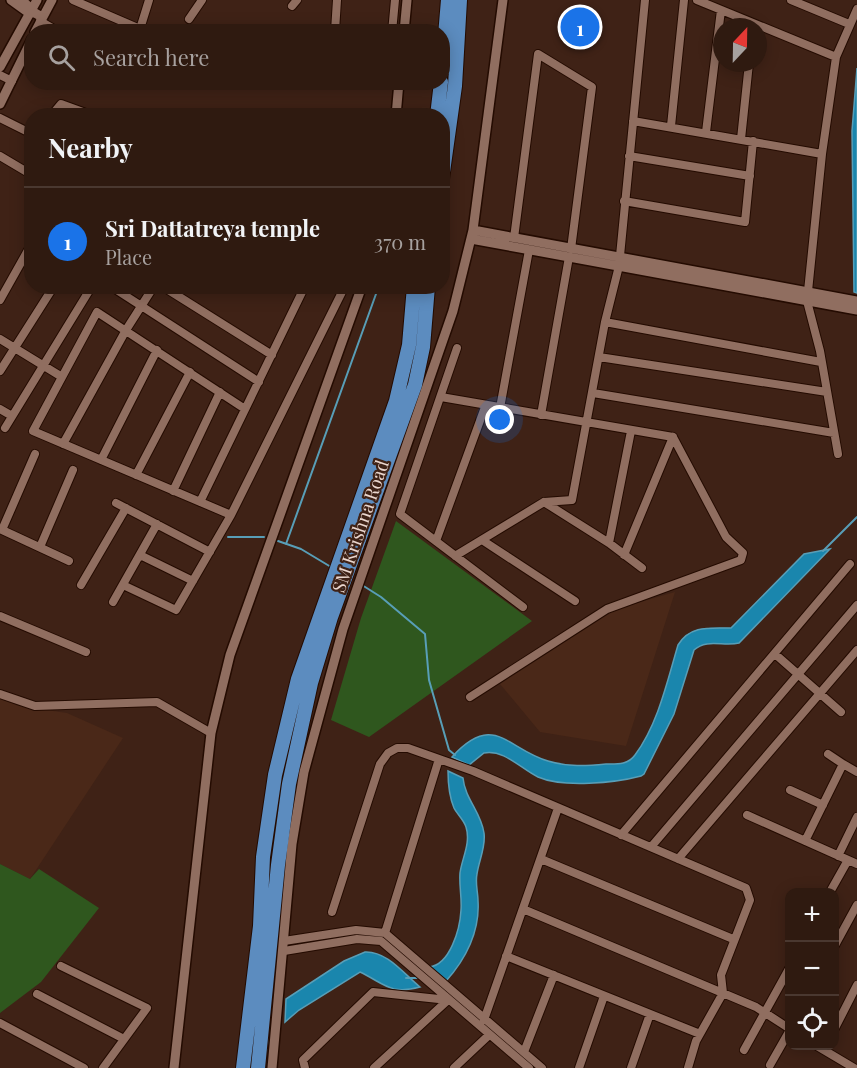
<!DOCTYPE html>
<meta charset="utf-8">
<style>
body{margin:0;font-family:"Playfair Display",serif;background:#372319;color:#f1f3f6}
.controls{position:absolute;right:18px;bottom:18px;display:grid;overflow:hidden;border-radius:12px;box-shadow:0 3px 15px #0003}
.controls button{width:54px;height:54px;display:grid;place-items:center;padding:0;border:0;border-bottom:2px solid #4a3830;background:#2f1a10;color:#f1f3f6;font:30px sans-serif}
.compass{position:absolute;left:713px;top:18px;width:54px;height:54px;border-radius:50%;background:#2f1a10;box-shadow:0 3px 15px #0003;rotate:22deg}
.you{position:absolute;left:500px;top:420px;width:21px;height:21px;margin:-15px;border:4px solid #fff;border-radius:50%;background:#1a73e8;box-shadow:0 0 0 9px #1a73e833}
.badge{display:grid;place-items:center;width:39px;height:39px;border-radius:50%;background:#1a73e8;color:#fff;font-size:20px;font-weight:700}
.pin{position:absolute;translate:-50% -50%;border:3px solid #fff;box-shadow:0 2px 6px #0006}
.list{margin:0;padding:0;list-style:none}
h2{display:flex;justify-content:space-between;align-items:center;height:78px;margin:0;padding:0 24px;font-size:26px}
h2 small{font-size:20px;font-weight:400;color:#a7a19f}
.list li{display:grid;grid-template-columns:39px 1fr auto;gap:18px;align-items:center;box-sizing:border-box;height:108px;padding:0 24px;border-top:2px solid #4a3830}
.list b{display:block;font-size:22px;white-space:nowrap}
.list p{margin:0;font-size:20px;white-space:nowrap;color:#a7a19f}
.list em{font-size:20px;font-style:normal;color:#a7a19f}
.icon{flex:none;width:33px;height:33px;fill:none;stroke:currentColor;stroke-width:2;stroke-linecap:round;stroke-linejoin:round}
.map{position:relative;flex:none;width:857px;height:1068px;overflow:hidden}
.search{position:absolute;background:#2f1a10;box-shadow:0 3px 15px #0003;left:24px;top:24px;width:426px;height:66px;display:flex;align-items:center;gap:15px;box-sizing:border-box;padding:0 21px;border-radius:24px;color:#a7a19f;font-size:22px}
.panel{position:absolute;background:#2f1a10;box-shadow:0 3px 15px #0003;left:24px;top:108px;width:426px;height:186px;border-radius:24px}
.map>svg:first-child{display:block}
</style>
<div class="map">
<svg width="857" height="1068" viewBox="0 0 857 1068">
<rect width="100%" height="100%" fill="#3f2216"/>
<!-- built -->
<path fill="#4a2818" d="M 675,592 L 626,746 L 540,732 L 500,684 L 616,609 Z
M 0,698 L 19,706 L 67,713 L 123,738 L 30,879 L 0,864 Z"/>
<!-- green -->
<path fill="#2f571e" d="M 396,521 L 532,621 L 369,737 L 331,720 L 361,618 Z
M 0,864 L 30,879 L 39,869 L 99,908 L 41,982 L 0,1013 Z"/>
<!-- water -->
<path fill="#1a86ad" stroke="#589eb7" stroke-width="1.5" d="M 857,68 L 857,293 L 854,292 L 852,131 Z
M 830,549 L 739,643 C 724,647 707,638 694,650 L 674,714 L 644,774 L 641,776 C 615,783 563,788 538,777 C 521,769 504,749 484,753 L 469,765 L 452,757 C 494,711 507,749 548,761 C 568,767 586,766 606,764 C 617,764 628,765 635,755 C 658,724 667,682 678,645 C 690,625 710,628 731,628 L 804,554 Z
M 448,771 L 463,778 C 465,799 481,812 484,833 C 486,847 479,860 477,874 C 475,883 478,892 478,901 C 480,931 466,959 446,981 L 429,967 C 450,965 460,929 461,910 C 462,898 459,886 460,873 C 462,858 471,843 466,827 C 464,820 457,814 454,808 C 449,796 448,784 448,771 Z
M 365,952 C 387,951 404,974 420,987 C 390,995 385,984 360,972 L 299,1010 L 285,1022 L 286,999 L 344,961 Z"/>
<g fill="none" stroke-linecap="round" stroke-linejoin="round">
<!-- stream -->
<path stroke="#589eb7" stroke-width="2" d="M 228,537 L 264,537
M 278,541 L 301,549 L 331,567
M 286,544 L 376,294
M 823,551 L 857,517
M 362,585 L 381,597 L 425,634 L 429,680 L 449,750 L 455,755
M 406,978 L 421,978
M 266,1053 L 271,1032"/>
<defs>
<path id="minor" d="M 73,0 L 140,29 L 149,0
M 697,0 L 836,57
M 791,0 L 849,24
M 292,6 L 297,0
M 189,19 L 202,0
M 40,21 L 59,32
M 335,31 L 337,0
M 392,32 L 395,0
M 0,75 L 12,81
M 51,116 L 61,104 L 94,116
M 0,118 L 32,134
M 633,121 L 822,154
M 671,126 L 684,0
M 706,132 L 721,10
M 741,139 L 749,63
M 0,156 L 32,175
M 629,156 L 750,176
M 624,201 L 745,222 L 753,141
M 514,238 L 538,54 L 592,87 L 571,249
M 162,286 L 272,355
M 112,287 L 259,382
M 0,300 L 32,243
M 605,322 L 821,362
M 0,339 L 62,377
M 457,348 L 400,514 L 523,607
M 599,357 L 827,392
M 0,371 L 54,286
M 593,393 L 834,433
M 441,397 L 673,437
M 500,408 L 529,250
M 0,409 L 12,416
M 541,415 L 569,257
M 5,428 L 92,286
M 63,444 L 126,330 L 154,286
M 838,454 L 820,351 L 807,301 L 822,154 L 836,57 L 857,9
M 101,460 L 157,350
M 136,475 L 190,372
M 173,491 L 220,392
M 200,502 L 305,286
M 544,502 L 609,543 L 642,568
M 116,503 L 210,552
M 231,515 L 33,431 L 97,312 L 245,409
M 0,529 L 69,561
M 2,530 L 35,454
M 482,540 L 575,601
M 436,541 L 485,407
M 609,543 L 631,431
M 40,547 L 73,470
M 140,555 L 193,581
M 624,555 L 673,437
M 455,556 L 544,502 L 572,500 L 605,322 L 619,266 L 645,0
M 81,585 L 126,508
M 123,585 L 176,610 L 231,515 L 345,286
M 113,602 L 157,524
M 0,616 L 86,652
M 775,654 L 841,712
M 0,694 L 35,706 L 157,702 L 211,733
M 470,697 L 607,609 L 741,560 L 743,553 L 726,537 L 673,437
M 828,754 L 843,764
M 790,790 L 823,805
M 747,815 L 857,864
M 621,835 L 850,564
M 805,841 L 843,764 L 857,772
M 651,847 L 857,605
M 838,856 L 857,817
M 541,859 L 733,939
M 678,859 L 857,650
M 830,892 L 848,860
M 523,909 L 756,1007 L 790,1029
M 332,912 L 380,764 L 388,753 L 397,748 L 408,748 L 473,771 L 746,888 L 750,900 L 721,975 L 723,993 L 696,1041 L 688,1068
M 385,933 L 439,759
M 284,941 L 356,930 L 385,933 L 542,1068
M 834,947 L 857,905
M 284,951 L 357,939 L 381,941 L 529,1068
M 506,956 L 700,1034
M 61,966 L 147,1008 L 103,1068
M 37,994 L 124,1039
M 484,1020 L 558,808
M 0,1023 L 84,1068
M 834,1030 L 857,985
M 817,1046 L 854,1068
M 744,1050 L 790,967
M 524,1052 L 554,975
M 770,1065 L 790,1030
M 305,1068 L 303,1060 L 373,992 L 448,1000
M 374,1068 L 448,1000
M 454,1068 L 489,1035
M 579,1068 L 604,996
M 631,1068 L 650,1014"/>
<path id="tertiary" d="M 11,0 L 29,13 L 35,13 L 42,17
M 22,0 L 35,13
M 35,32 L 52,0
M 404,32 L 407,0
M 0,67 L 37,0
M 0,104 L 32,39
M 396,116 L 399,82
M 473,230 L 857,301
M 471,239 L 857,310
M 174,1068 L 211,733 L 230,655 L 362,286
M 272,1068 L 292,844 L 304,772 L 343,629 L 453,311 L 473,230 L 503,0"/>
<path id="trunk" d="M 442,71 L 448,0
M 437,116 L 441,82
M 442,179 L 455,86 L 460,0
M 243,1068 L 260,926 L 263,857 L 275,775 L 298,679 L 396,401 L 409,345 L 414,286
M 258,1068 L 278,865 L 289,784 L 311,683 L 331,617 L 415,385 L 423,347 L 428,286"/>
</defs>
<!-- minor casing -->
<use href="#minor" stroke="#240b01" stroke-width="10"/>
<!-- tertiary casing -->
<use href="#tertiary" stroke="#240b01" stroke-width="12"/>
<!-- trunk casing -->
<use href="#trunk" stroke="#240b01" stroke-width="16"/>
<!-- minor -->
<use href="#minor" stroke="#906e60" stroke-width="8"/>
<!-- tertiary -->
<use href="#tertiary" stroke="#906e60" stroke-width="9"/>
<!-- trunk -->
<use href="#trunk" stroke="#5c8cbf" stroke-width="14"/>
</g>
<g text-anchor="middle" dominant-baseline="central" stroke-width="4.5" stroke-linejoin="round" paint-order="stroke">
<!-- street labels -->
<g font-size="18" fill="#ead6ce" stroke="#3f2216">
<text transform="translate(360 526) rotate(-71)">SM Krishna Road</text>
</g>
</g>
</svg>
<div class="controls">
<button>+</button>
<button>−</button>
<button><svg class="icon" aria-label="locate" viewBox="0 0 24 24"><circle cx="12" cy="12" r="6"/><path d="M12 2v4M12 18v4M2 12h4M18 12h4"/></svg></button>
</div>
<svg class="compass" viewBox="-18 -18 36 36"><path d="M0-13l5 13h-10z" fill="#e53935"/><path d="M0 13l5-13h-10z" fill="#a7a19f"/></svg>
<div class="you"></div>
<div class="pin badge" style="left:580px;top:27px">1</div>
<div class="search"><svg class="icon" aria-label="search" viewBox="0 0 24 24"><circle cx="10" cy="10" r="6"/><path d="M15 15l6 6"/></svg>Search here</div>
<section class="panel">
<h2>Nearby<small></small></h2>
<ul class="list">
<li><span class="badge">1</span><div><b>Sri Dattatreya temple</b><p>Place</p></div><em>370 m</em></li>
</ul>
</section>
</div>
